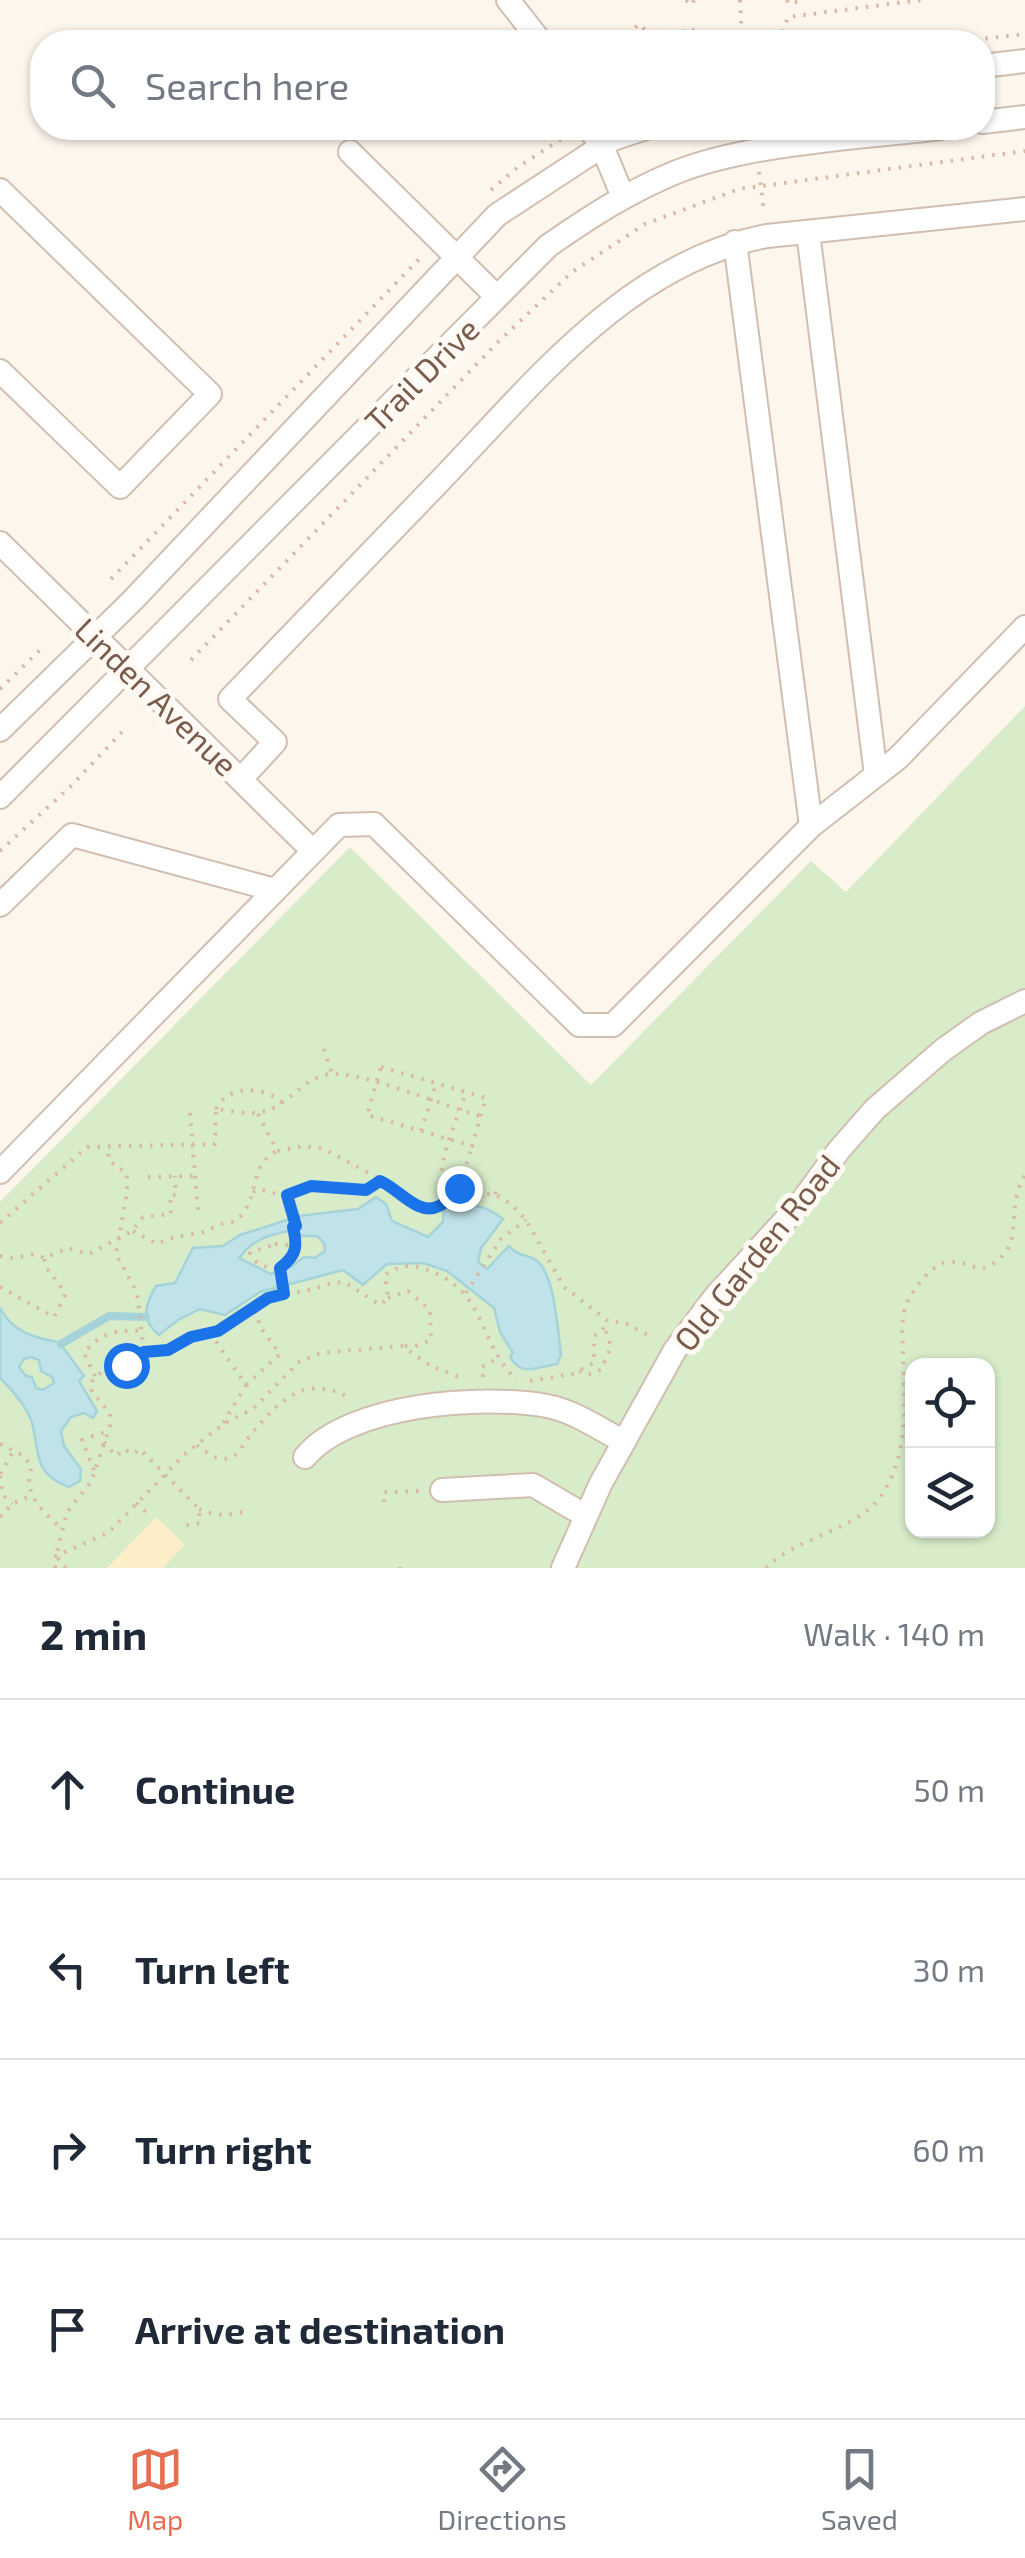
<!DOCTYPE html>
<meta charset="utf-8">
<style>
body{margin:0;font-family:"Exo 2",sans-serif;background:#f2f2f3;color:#1f2937}
.controls{position:absolute;right:30px;bottom:30px;display:grid;overflow:hidden;border-radius:20px;box-shadow:0 2px 8px #0004}
.controls button{width:90px;height:90px;display:grid;place-items:center;padding:0;border:0;border-bottom:2px solid #e0e1e3;background:#fff;color:#1f2937;font:50px sans-serif}
.stop{position:absolute;width:30px;height:30px;margin:-22px;border:8px solid #1a73e8;border-radius:50%;background:#fff}
.stop.end{background:#1a73e8;border-color:#fff;box-shadow:0 2px 10px #0008}
.list{margin:0;padding:0;list-style:none}
h2{display:flex;justify-content:space-between;align-items:center;height:130px;margin:0;padding:0 40px;font-size:42px}
h2 small{font-size:32px;font-weight:400;color:#747a83}
.list li{display:grid;grid-template-columns:65px 1fr auto;gap:30px;align-items:center;box-sizing:border-box;height:180px;padding:0 40px;border-top:2px solid #e0e1e3}
.list b{display:block;font-size:38px;white-space:nowrap}
.list em{font-size:32px;font-style:normal;color:#747a83}
.icon{flex:none;width:55px;height:55px;fill:none;stroke:currentColor;stroke-width:2;stroke-linecap:round;stroke-linejoin:round}
.map{position:relative;flex:none;width:1025px;height:1568px;overflow:hidden}
.search{position:absolute;background:#fff;box-shadow:0 2px 8px #0004;left:30px;right:30px;top:30px;height:110px;display:flex;align-items:center;gap:25px;box-sizing:border-box;padding:0 35px;border-radius:40px;color:#747a83;font-size:38px}
.sheet{height:850px;background:#fff}
nav{display:flex;justify-content:space-around;align-items:center;box-sizing:border-box;height:140px;border-top:2px solid #e0e1e3;background:#fff;font-size:28px;color:#747a83}
nav a{display:grid;justify-items:center;gap:5px}
nav .on{color:#e76f51}
.map>svg:first-child{display:block}
</style>
<div class="map">
<svg width="1025" height="1568" viewBox="0 0 1025 1568">
<rect width="100%" height="100%" fill="#fdf6ec"/>
<!-- green -->
<path fill="#d8ecc9" fill-rule="evenodd" d="M 1025,706 L 1025,1568 L 0,1568 L 0,1202 L 350,847 L 591,1085 L 811,861 L 846,892 ZM 912,1366 L 988,1366 L 988,1530 L 912,1530 Z"/>
<!-- sand -->
<path fill="#fcefc7" d="M 156,1517 L 185,1545 L 163,1568 L 107,1568 Z"/>
<!-- water -->
<path fill="#bfe3e8" stroke="#a5d3da" stroke-width="2.5" fill-rule="evenodd" d="M 376,1197 L 386,1204 L 392,1221 L 428,1237 L 443,1222 L 444,1206 C 468,1203 483,1203 503,1219 L 481,1248 L 478,1262 L 487,1269 L 509,1246 C 520,1258 527,1253 537,1261 C 555,1275 558,1332 561,1355 L 557,1364 C 539,1366 521,1378 510,1357 L 513,1353 L 500,1332 L 494,1308 L 447,1271 L 423,1263 L 387,1264 L 363,1285 L 343,1270 L 260,1292 L 225,1315 L 200,1309 L 178,1320 L 159,1335 C 141,1320 144,1306 156,1286 L 175,1283 L 193,1248 L 223,1246 L 240,1235 L 299,1216 L 358,1209 ZM 289,1231 L 302,1236 L 317,1236 L 324,1243 L 325,1251 L 315,1258 L 304,1257 L 291,1267 L 271,1274 L 239,1258 C 253,1240 267,1235 289,1231 Z
M 0,1308 C 12,1331 33,1338 59,1342 L 84,1376 L 79,1381 L 97,1411 L 93,1418 L 84,1413 L 71,1417 L 61,1431 L 64,1446 L 81,1469 L 80,1481 L 69,1487 C 33,1474 40,1454 32,1423 C 27,1406 12,1390 0,1378 ZM 31,1357 L 39,1360 L 41,1371 L 52,1377 L 54,1383 L 43,1390 L 36,1388 L 32,1377 L 26,1376 L 19,1367 L 24,1359 Z"/>
<g fill="none" stroke-linecap="round" stroke-linejoin="round">
<!-- stream -->
<path stroke="#a5d3da" stroke-width="8" d="M 61,1344 L 109,1316 L 146,1317"/>
<defs>
<path id="minor" d="M 508,0 L 541,42
M 982,66 L 1025,61
M 982,122 L 1025,117
M 589,128 L 602,146 L 623,197
M 350,152 L 497,297
M 0,190 L 210,394 L 120,487 L 0,371
M 808,232 L 876,775
M 735,242 L 811,826
M 0,543 L 313,851
M 0,730 L 132,601 L 497,215 L 613,139 L 646,128
M 241,779 L 275,742 L 230,699 C 299,627 368,555 437,484 C 532,386 625,263 767,236 L 1025,209
M 0,797 L 548,246 C 588,218 628,192 674,173 C 747,143 861,138 941,128
M 0,905 L 72,835 L 275,890
M 0,1172 L 339,825 L 374,824 L 579,1025 L 613,1025 L 811,826 L 898,758 L 1025,627
M 305,1457 C 349,1404 481,1394 547,1406 C 574,1411 600,1429 624,1442
M 442,1490 L 533,1485 L 586,1516
M 563,1568 L 601,1483 L 675,1350 L 714,1298 L 800,1204 L 839,1150 L 875,1109 L 943,1050 L 981,1023 L 1025,1001"/>
</defs>
<!-- minor casing -->
<use href="#minor" stroke="#d1beb0" stroke-width="26"/>
<!-- path -->
<path stroke="#d9b8a5" stroke-width="4" stroke-dasharray="2.5 8" stroke-linecap="butt" d="M 686,0 L 692,5 L 694,0
M 740,0 L 742,42
M 787,0 L 789,4 L 805,0
M 620,42 L 639,24 L 650,35 L 695,30 L 702,42
M 779,42 L 788,17 L 921,0
M 954,42 L 1025,34
M 759,172 L 764,212
M 491,190 L 518,167 L 569,134
M 111,579 L 423,255
M 191,660 L 500,340 L 572,272 L 645,224 L 739,189 L 1025,151
M 0,689 L 40,650
M 0,851 L 70,787 L 122,732
M 324,1049 L 332,1074
M 381,1067 L 486,1098 L 472,1146 L 367,1115 Z
M 216,1109 C 228,1084 264,1086 283,1103
M 190,1113 L 198,1212
M 258,1114 L 277,1151 L 304,1146 L 324,1149 L 395,1187 L 415,1205 L 430,1208 L 437,1208 L 461,1194 L 495,1194 L 511,1204 L 526,1220 L 564,1287 L 608,1321 L 625,1323 L 654,1338
M 421,1131 L 436,1084
M 148,1177 L 195,1176
M 253,1192 L 259,1189 L 280,1195 L 311,1186 L 366,1190 L 380,1181
M 461,1194 L 459,1188 L 472,1146
M 495,1194 L 499,1184
M 287,1195 C 287,1207 295,1214 296,1226 L 293,1227 L 296,1244
M 443,1202 C 434,1165 455,1127 466,1092
M 0,1223 L 87,1147 L 215,1144 L 216,1109 C 230,1111 250,1115 262,1112 C 289,1106 303,1077 330,1074 C 361,1071 445,1106 480,1116
M 133,1231 L 157,1244 C 172,1236 186,1236 203,1232 C 210,1230 217,1225 225,1223 C 231,1221 234,1223 239,1218 C 260,1197 248,1166 277,1151
M 275,1244 L 296,1246 L 294,1256 L 280,1268 C 266,1268 256,1266 250,1253 Z
M 0,1256 L 14,1258 L 36,1254 L 44,1258 L 68,1248 L 89,1254 L 132,1231 L 143,1217 L 171,1214 L 170,1195 L 176,1195 L 175,1176
M 280,1269 L 284,1294
M 0,1287 L 54,1317 L 65,1295 C 60,1280 46,1275 44,1258
M 466,1293 L 501,1239 L 526,1220
M 388,1298 L 408,1291 L 430,1310 L 431,1340 L 415,1346 L 403,1346
M 210,1333 L 246,1385 L 222,1425
M 144,1352 L 169,1350 L 191,1337 L 218,1331 L 268,1298 L 315,1289 L 334,1282 L 346,1283 L 380,1305 L 388,1298 L 385,1275 C 396,1267 409,1264 422,1268 C 490,1290 475,1341 517,1380
M 579,1371 L 587,1375 L 601,1370 L 611,1347 L 605,1328
M 95,1376 L 84,1353 C 98,1334 118,1329 141,1331
M 483,1377 L 482,1367 L 500,1357
M 530,1381 L 572,1374 L 594,1363 L 594,1336 L 601,1332 L 608,1321
M 246,1385 L 280,1354 L 259,1325 L 258,1314 L 251,1308
M 104,1442 L 116,1456 L 124,1449 L 133,1454 L 140,1449 L 199,1509 L 200,1523 L 182,1526
M 0,1444 L 22,1455 L 32,1467 C 21,1493 44,1513 62,1529
M 197,1445 C 207,1453 219,1463 232,1457 C 240,1453 246,1440 252,1433 C 281,1399 306,1373 352,1399
M 94,1470 L 82,1440 L 108,1431
M 0,1474 L 13,1452
M 0,1476 L 2,1494 L 12,1504
M 384,1502 L 384,1492 L 422,1491
M 136,1503 L 146,1512
M 199,1509 C 217,1517 230,1516 249,1510
M 0,1517 L 12,1504 L 32,1495
M 55,1568 L 56,1556 L 108,1533 L 185,1454 L 222,1425 L 254,1408 L 299,1362 L 320,1353 L 402,1346 L 431,1366 L 464,1379
M 66,1568 L 56,1556 L 67,1512 L 91,1482 L 110,1426 L 110,1413 L 92,1392 L 90,1385 C 102,1363 126,1367 144,1352 L 137,1293 L 116,1254 L 127,1193 L 127,1173 L 109,1161 L 108,1147
M 400,1568 L 400,1567
M 766,1568 C 796,1537 858,1530 881,1496 C 911,1452 904,1398 903,1348 C 902,1333 901,1316 907,1303 C 914,1288 932,1263 949,1262 C 973,1260 979,1281 1004,1254 C 1020,1237 1008,1201 1025,1175"/>
<!-- minor -->
<use href="#minor" stroke="#fff" stroke-width="22"/>
</g>
<g fill="none" stroke-linecap="round" stroke-linejoin="round">
<!-- route -->
<path stroke="#1a73e8" stroke-width="12" d="M 126,1365 L 144,1352 L 168,1350 L 191,1337 L 218,1331 L 268,1298 L 284,1294 L 280,1268 C 296,1256 298,1247 293,1227 L 296,1226 L 287,1195 L 311,1186 L 366,1190 L 380,1181 C 398,1188 418,1217 439,1206 C 447,1202 452,1197 461,1194 L 459,1188"/>
</g>
<g text-anchor="middle" dominant-baseline="central" stroke-width="10" stroke-linejoin="round" paint-order="stroke">
<!-- street labels -->
<g font-size="32" fill="#7a5c4d" stroke="#fffaf3">
<text transform="translate(421 374) rotate(-45)">Trail Drive</text>
<text transform="translate(157 696) rotate(44)">Linden Avenue</text>
<text transform="translate(756 1252) rotate(-51)">Old Garden Road</text>
</g>
</g>
</svg>
<div class="controls">
<button><svg class="icon" aria-label="locate" viewBox="0 0 24 24"><circle cx="12" cy="12" r="6"/><path d="M12 2v4M12 18v4M2 12h4M18 12h4"/></svg></button>
<button><svg class="icon" aria-label="layers" viewBox="0 0 24 24"><path d="M12 4l9 5-9 5-9-5zM3 14l9 5 9-5"/></svg></button>
</div>
<div class="stop" style="left:126px;top:1365px"></div>
<div class="stop end" style="left:459px;top:1188px"></div>
<div class="search"><svg class="icon" aria-label="search" viewBox="0 0 24 24"><circle cx="10" cy="10" r="6"/><path d="M15 15l6 6"/></svg>Search here</div>
</div>
<section class="sheet">
<h2>2 min<small>Walk · 140 m</small></h2>
<ul class="list">
<li><svg class="icon" aria-label="ahead" viewBox="0 0 24 24"><path d="M12 20V5M6 11l6-6 6 6"/></svg><div><b>Continue</b></div><em>50 m</em></li>
<li><svg class="icon" aria-label="left" viewBox="0 0 24 24"><path d="M17 20v-9H6M10 6l-5 5 5 5"/></svg><div><b>Turn left</b></div><em>30 m</em></li>
<li><svg class="icon" aria-label="right" viewBox="0 0 24 24"><path d="M7 20v-9h11M14 6l5 5-5 5"/></svg><div><b>Turn right</b></div><em>60 m</em></li>
<li><svg class="icon" aria-label="arrive" viewBox="0 0 24 24"><path d="M6 21V4h12l-3 4 3 4H6"/></svg><div><b>Arrive at destination</b></div></li>
</ul>
</section>
<nav>
<a class="on"><svg class="icon" aria-label="map" viewBox="0 0 24 24"><path d="M3 6l6-2 6 2 6-2v14l-6 2-6-2-6 2zM9 4v14M15 6v14"/></svg>Map</a>
<a><svg class="icon" aria-label="directions" viewBox="0 0 24 24"><path d="M12 3l9 9-9 9-9-9zM9 14v-3h6M13 9l2 2-2 2"/></svg>Directions</a>
<a><svg class="icon" aria-label="saved" viewBox="0 0 24 24"><path d="M7 4h10v16l-5-4-5 4z"/></svg>Saved</a>
</nav>
